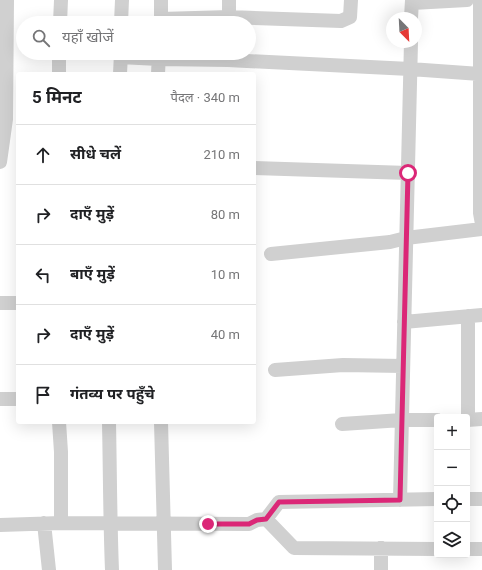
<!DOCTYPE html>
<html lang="hi">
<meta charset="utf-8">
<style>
body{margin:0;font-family:Roboto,"Noto Sans Devanagari",sans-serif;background:#f6f6f6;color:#202124}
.controls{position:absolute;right:12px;bottom:12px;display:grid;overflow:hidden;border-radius:4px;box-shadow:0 4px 16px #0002}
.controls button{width:36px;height:36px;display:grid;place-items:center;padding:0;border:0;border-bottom:1px solid #e0e0e0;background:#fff;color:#202124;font:20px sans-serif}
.compass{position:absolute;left:386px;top:12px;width:36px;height:36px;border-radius:50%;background:#fff;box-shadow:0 4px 16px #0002;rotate:156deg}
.stop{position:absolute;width:12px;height:12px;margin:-9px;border:3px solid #db2777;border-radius:50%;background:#fff}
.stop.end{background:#db2777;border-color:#fff;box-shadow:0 1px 4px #0008}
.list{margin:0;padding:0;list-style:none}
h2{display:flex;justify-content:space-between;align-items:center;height:52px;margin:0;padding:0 16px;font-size:17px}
h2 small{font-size:13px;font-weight:400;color:#757577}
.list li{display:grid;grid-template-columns:26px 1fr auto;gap:12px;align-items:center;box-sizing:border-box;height:60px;padding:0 16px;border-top:1px solid #e0e0e0}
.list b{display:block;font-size:15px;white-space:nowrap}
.list em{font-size:13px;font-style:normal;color:#757577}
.icon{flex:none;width:22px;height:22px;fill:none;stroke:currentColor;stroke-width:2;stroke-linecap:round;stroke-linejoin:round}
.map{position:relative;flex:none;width:482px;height:570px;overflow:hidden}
.search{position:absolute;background:#fff;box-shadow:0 4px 16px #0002;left:16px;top:16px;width:240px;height:44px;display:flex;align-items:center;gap:10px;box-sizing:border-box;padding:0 14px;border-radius:22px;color:#757577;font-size:15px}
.panel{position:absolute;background:#fff;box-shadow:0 4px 16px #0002;left:16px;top:72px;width:240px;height:352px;border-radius:4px}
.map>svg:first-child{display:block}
</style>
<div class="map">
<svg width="482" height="570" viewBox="0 0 482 570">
<rect width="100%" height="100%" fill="#fff"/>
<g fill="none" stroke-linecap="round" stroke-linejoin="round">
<!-- minor -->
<path stroke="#d0d0d0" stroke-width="14" d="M 480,0 L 480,74 L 482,74
M 412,3 L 467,0
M 411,18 L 412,0
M 161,19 L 161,0
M 60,23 L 61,0
M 121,23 L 122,0
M 161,23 L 161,19 L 229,17 L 341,21 L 350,17 L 351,0
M 229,23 L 229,0
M 120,57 L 159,59 L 228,60 L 410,69 L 480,74 L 480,213 L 482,224
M 59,74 L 59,53
M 120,74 L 121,53
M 158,74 L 159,53
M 0,119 L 6,119 L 7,0
M 0,162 L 6,119
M 254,168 L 408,173
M 271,254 L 390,242 L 406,238 L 482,229
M 0,303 L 18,303
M 468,316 L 468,420
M 404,322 L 482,315
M 275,370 L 343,365 L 403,366
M 0,399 L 18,399
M 467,420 L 482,419
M 59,422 L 61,452 L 61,523
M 109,422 C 110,471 110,521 112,570
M 161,422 L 165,570
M 342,424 L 402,420 L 437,420
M 467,499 L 482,499
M 400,500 L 411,42
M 266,519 L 294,548 L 437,549
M 44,523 L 49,570
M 0,525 L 61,523 L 249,524 L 257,520 L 266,519 L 279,502 L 437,499
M 381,548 L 381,570
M 467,549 L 482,549"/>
</g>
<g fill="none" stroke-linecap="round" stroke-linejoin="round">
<!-- route -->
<path stroke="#db2777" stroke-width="5" d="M 208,524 L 249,524 L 257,520 L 266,519 L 279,502 L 400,500 L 408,173"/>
</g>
</svg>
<div class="controls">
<button>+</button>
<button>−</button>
<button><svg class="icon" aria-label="locate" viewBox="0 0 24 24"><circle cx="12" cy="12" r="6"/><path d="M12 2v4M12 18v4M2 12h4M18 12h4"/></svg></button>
<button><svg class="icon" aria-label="layers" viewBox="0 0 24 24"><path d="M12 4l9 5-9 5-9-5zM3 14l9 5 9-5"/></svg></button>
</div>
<svg class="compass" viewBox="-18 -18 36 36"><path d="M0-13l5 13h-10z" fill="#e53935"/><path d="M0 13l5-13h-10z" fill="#757577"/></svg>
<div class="stop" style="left:408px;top:173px"></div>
<div class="stop end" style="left:208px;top:524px"></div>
<div class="search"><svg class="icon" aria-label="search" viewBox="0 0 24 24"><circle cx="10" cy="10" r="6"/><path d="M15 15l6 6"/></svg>यहाँ खोजें</div>
<section class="panel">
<h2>5 मिनट<small>पैदल · 340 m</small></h2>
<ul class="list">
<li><svg class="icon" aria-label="ahead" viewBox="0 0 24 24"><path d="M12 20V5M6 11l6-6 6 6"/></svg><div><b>सीधे चलें</b></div><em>210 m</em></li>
<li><svg class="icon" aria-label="right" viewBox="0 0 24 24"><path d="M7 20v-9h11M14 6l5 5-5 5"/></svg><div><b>दाएँ मुड़ें</b></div><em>80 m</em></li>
<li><svg class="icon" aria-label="left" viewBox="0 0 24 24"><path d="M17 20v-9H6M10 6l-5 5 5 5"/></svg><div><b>बाएँ मुड़ें</b></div><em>10 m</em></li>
<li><svg class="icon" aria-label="right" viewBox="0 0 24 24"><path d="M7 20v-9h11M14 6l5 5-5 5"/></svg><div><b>दाएँ मुड़ें</b></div><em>40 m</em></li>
<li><svg class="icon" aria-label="arrive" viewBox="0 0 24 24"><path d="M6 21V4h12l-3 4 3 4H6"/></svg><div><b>गंतव्य पर पहुँचे</b></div></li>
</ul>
</section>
</div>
